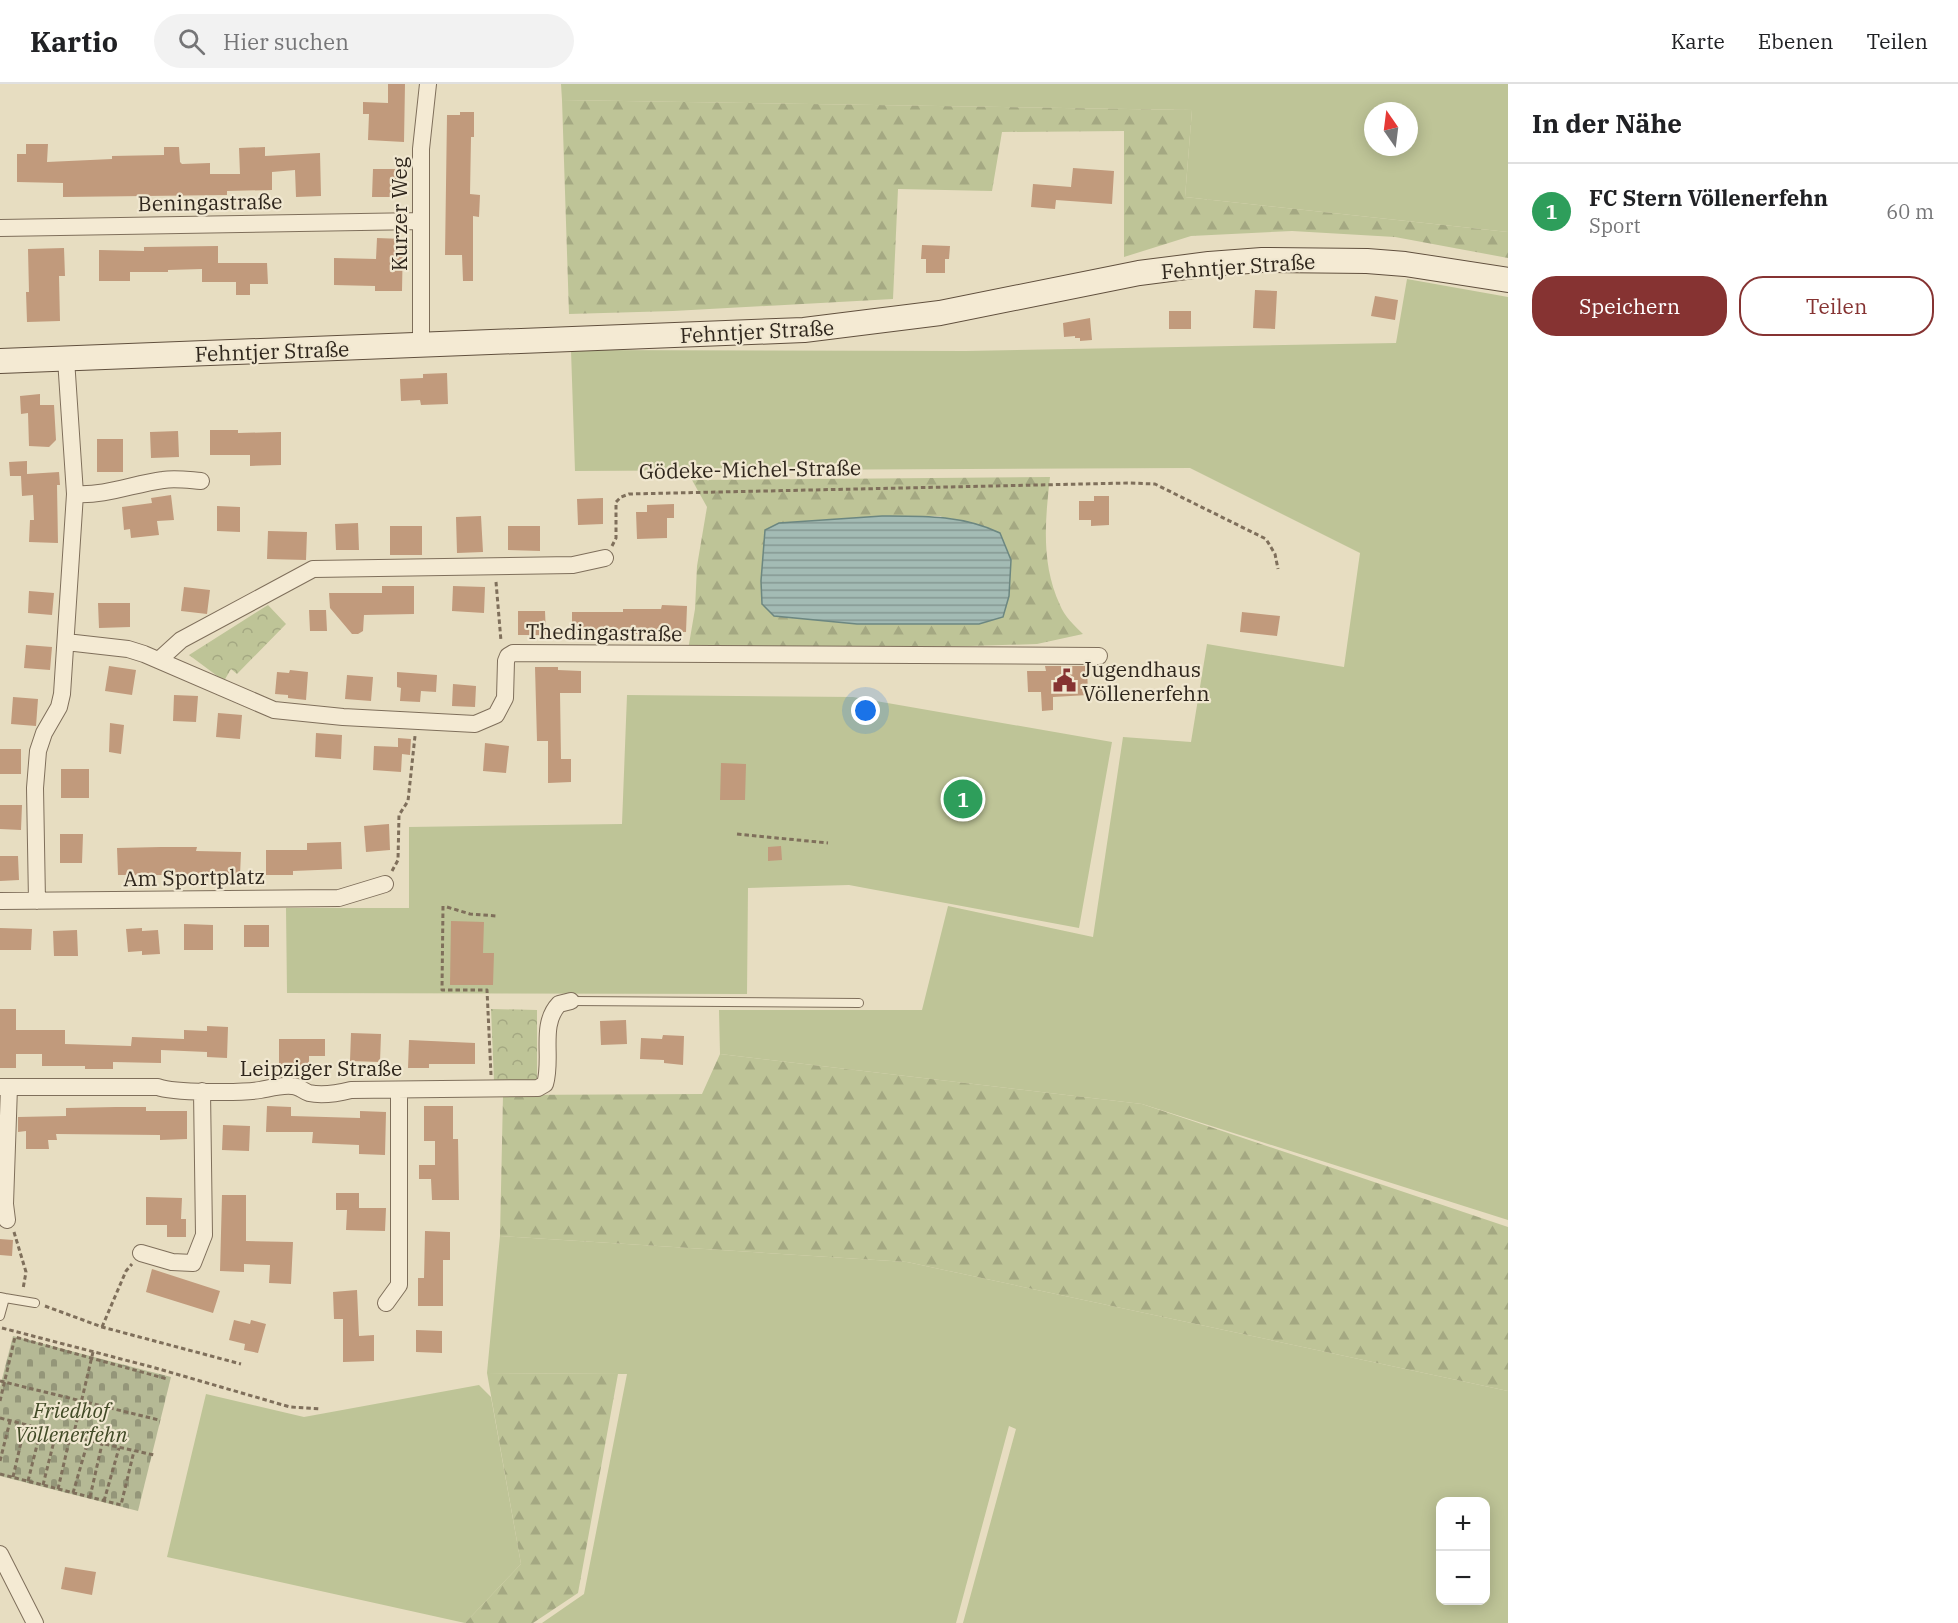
<!DOCTYPE html>
<html lang="de">
<meta charset="utf-8">
<style>
body{margin:0;font-family:"IBM Plex Serif",serif;background:#f2f2f2;color:#202124}
.controls{position:absolute;right:18px;bottom:18px;display:grid;overflow:hidden;border-radius:12px;box-shadow:0 3px 15px #0003}
.controls button{width:54px;height:54px;display:grid;place-items:center;padding:0;border:0;border-bottom:2px solid #e0e0e0;background:#fff;color:#202124;font:30px sans-serif}
.compass{position:absolute;left:1364px;top:18px;width:54px;height:54px;border-radius:50%;background:#fff;box-shadow:0 3px 15px #0003;rotate:346deg}
.you{position:absolute;left:866px;top:627px;width:21px;height:21px;margin:-15px;border:4px solid #fff;border-radius:50%;background:#1a73e8;box-shadow:0 0 0 9px #1a73e833}
.badge{display:grid;place-items:center;width:39px;height:39px;border-radius:50%;background:#863332;color:#fff;font-size:20px;font-weight:700}
.pin{position:absolute;translate:-50% -50%;border:3px solid #fff;box-shadow:0 2px 6px #0006}
.list{margin:0;padding:0;list-style:none}
h2{display:flex;justify-content:space-between;align-items:center;height:78px;margin:0;padding:0 24px;font-size:26px}
h2 small{font-size:20px;font-weight:400;color:#757577}
.list li{display:grid;grid-template-columns:39px 1fr auto;gap:18px;align-items:center;box-sizing:border-box;height:96px;padding:0 24px;border-top:2px solid #e0e0e0}
.list b{display:block;font-size:22px;white-space:nowrap}
.list p{margin:0;font-size:20px;white-space:nowrap;color:#757577}
.list em{font-size:20px;font-style:normal;color:#757577}
.actions{display:flex;gap:12px;padding:18px 24px}
.actions a{flex:1;padding:14px 0;border:2px solid #863332;border-radius:24px;text-align:center;font-size:21px;color:#863332}
.actions .main{background:#863332;color:#fff}
.icon{flex:none;width:33px;height:33px;fill:none;stroke:currentColor;stroke-width:2;stroke-linecap:round;stroke-linejoin:round}
.map{position:relative;flex:none;width:1508px;height:1539px;overflow:hidden}
header{display:flex;align-items:center;gap:36px;box-sizing:border-box;height:84px;padding:0 30px;background:#fff;border-bottom:2px solid #e0e0e0}
header strong{font-size:28px}
nav{display:flex;gap:33px;margin-inline-start:auto;font-size:21px}
.search{width:420px;height:54px;background:#f2f2f2;display:flex;align-items:center;gap:15px;box-sizing:border-box;padding:0 21px;border-radius:33px;color:#757577;font-size:22px}
main{display:flex}
aside{flex:1;background:#fff}
.map>svg:first-child{display:block}
</style>
<header>
<strong>Kartio</strong>
<div class="search"><svg class="icon" aria-label="search" viewBox="0 0 24 24"><circle cx="10" cy="10" r="6"/><path d="M15 15l6 6"/></svg>Hier suchen</div>
<nav><a>Karte</a><a>Ebenen</a><a>Teilen</a></nav>
</header>
<main>
<div class="map">
<svg width="1508" height="1539" viewBox="0 0 1508 1539">
<defs>
<pattern id="forest-firs" width="22" height="20" patternUnits="userSpaceOnUse" patternTransform="scale(1.5)"><rect width="22" height="20" fill="#bec497"/><path d="M5 1l3.5 6h-7zM16 11l3.5 6h-7z" fill="#a4a882"/></pattern>
<pattern id="cemetery-stones" width="16" height="16" patternUnits="userSpaceOnUse" patternTransform="scale(1.5)"><rect width="16" height="16" fill="#b5b995"/><path d="M2 7V4a2 2 0 0 1 4 0v3zM10 15v-3a2 2 0 0 1 4 0v3z" fill="#949679"/></pattern>
<pattern id="park-crowns" width="20" height="18" patternUnits="userSpaceOnUse" patternTransform="scale(1.5)"><rect width="20" height="18" fill="#bec497"/><path d="M2 6a3 3 0 1 1 6 0M12 15a3 3 0 1 1 6 0" fill="none" stroke="#a4a882"/></pattern>
<pattern id="water-rules" width="6" height="5" patternUnits="userSpaceOnUse" patternTransform="scale(1.5)"><rect width="6" height="5" fill="#a3bbb4"/><path d="M0 2.5h6" fill="none" stroke="#859892"/></pattern>
</defs>
<rect width="100%" height="100%" fill="#e7ddc1"/>
<!-- grass -->
<path fill="#bec497" fill-rule="evenodd" d="M 561,0 L 1508,0 L 1508,148 L 1185,113 L 1192,26 L 562,16 ZM 1373,27 L 1409,27 L 1409,63 L 1373,63 Z
M 1407,195 L 1508,213 L 1508,1136 L 1142,1020 L 720,970 L 719,926 L 922,926 L 948,822 L 1093,853 L 1123,653 L 1191,658 L 1207,560 L 1344,583 L 1360,469 L 1190,384 L 575,387 L 571,266 L 966,267 L 1396,259 Z
M 627,611 L 853,613 L 1112,658 L 1079,844 L 849,801 L 748,804 L 747,910 L 287,909 L 286,824 L 409,824 L 409,743 L 622,740 Z
M 500,1152 L 907,1178 L 1508,1307 L 1508,1539 L 963,1539 L 1016,1345 L 1009,1342 L 956,1539 L 542,1539 L 584,1510 L 627,1290 L 487,1289 ZM 1440,1418 L 1486,1418 L 1486,1516 L 1440,1516 Z
M 479,1301 L 491,1313 L 521,1480 L 465,1539 L 167,1473 L 206,1310 L 304,1333 Z"/>
<!-- forest -->
<path fill="url(#forest-firs)" fill-rule="evenodd" d="M 562,16 L 1192,26 L 1185,113 L 1508,148 L 1508,174 L 1395,153 L 1292,147 L 1191,152 L 1124,173 L 1124,47 L 1002,48 L 992,107 L 898,105 L 893,215 L 673,227 L 569,230 Z
M 1050,393 C 1045,437 1041,480 1060,521 C 1064,532 1075,542 1083,550 L 1037,560 L 971,562 L 688,566 L 695,525 L 697,482 L 707,423 L 692,396 ZM 882,432 L 941,432 L 1009,512 L 1003,533 L 979,540 L 857,540 L 774,532 L 779,439 Z
M 720,970 L 1142,1020 L 1508,1143 L 1508,1307 L 907,1178 L 500,1152 L 503,1011 L 702,1010 Z
M 487,1289 L 618,1290 L 578,1509 L 533,1539 L 465,1539 L 521,1480 Z"/>
<!-- cemetery -->
<path fill="url(#cemetery-stones)" d="M 13,1252 L 171,1293 L 138,1427 L 0,1392 L 0,1303 Z"/>
<!-- park -->
<path fill="url(#park-crowns)" d="M 268,521 L 286,540 L 237,590 L 231,585 L 224,597 L 189,571 Z
M 491,925 L 537,926 L 537,999 L 494,997 Z"/>
<!-- water -->
<path fill="url(#water-rules)" stroke="#6c8781" stroke-width="1.5" d="M 882,432 C 923,432 962,431 1000,449 L 1011,476 L 1009,512 L 1003,533 L 979,540 L 857,540 L 774,532 L 762,520 L 761,497 L 765,446 L 779,439 Z"/>
<!-- building -->
<path fill="#c19a7c" d="M 388,0 L 405,0 L 404,58 L 368,56 L 369,30 L 363,30 L 363,18 L 388,19 Z
M 460,28 L 474,28 L 474,53 L 471,53 L 470,110 L 480,111 L 479,133 L 473,132 L 473,197 L 463,197 L 462,171 L 445,171 L 447,31 L 460,31 Z
M 26,60 L 48,60 L 47,78 L 112,75 L 112,72 L 164,71 L 164,63 L 179,63 L 180,78 L 182,80 L 210,79 L 210,90 L 240,90 L 239,64 L 265,63 L 265,72 L 320,69 L 321,112 L 296,113 L 295,86 L 272,88 L 272,106 L 227,107 L 227,111 L 63,113 L 63,99 L 17,98 L 17,70 L 26,70 Z
M 1073,84 L 1114,87 L 1112,120 L 1056,116 L 1055,125 L 1031,123 L 1033,100 L 1071,103 Z
M 373,85 L 401,85 L 401,113 L 372,113 Z
M 377,154 L 403,155 L 402,207 L 375,207 L 375,202 L 334,201 L 334,174 L 376,175 Z
M 922,161 L 950,162 L 949,175 L 945,175 L 945,189 L 926,189 L 926,175 L 921,175 Z
M 218,162 L 218,179 L 267,179 L 268,200 L 250,200 L 250,211 L 236,211 L 236,198 L 202,198 L 202,185 L 168,186 L 168,188 L 130,188 L 130,197 L 99,197 L 99,166 L 144,167 L 144,163 Z
M 64,164 L 65,192 L 59,192 L 60,237 L 27,238 L 26,208 L 29,208 L 28,165 Z
M 1255,206 L 1277,207 L 1275,245 L 1253,244 Z
M 1375,212 L 1398,216 L 1395,236 L 1371,232 Z
M 1169,227 L 1191,227 L 1191,245 L 1169,245 Z
M 1090,234 L 1092,256 L 1080,257 L 1080,254 L 1075,254 L 1075,252 L 1064,253 L 1063,239 Z
M 447,289 L 448,320 L 421,321 L 420,316 L 401,317 L 400,295 L 423,294 L 423,290 Z
M 40,310 L 40,321 L 54,321 L 56,356 L 49,363 L 29,362 L 28,329 L 21,330 L 20,312 Z
M 210,346 L 238,346 L 238,349 L 281,348 L 281,381 L 250,382 L 250,371 L 210,371 Z
M 178,347 L 179,373 L 151,374 L 150,348 Z
M 97,355 L 123,355 L 123,388 L 97,388 Z
M 27,377 L 27,390 L 59,388 L 60,401 L 57,401 L 58,459 L 29,458 L 30,436 L 34,436 L 33,411 L 22,412 L 21,392 L 10,392 L 9,378 Z
M 171,411 L 174,436 L 157,437 L 159,451 L 131,454 L 130,445 L 124,446 L 122,423 L 152,419 L 151,414 Z
M 1094,412 L 1109,412 L 1109,441 L 1091,442 L 1091,436 L 1079,436 L 1079,417 L 1094,417 Z
M 603,414 L 603,440 L 578,441 L 577,415 Z
M 674,420 L 674,434 L 667,434 L 667,454 L 637,455 L 636,428 L 647,428 L 647,421 Z
M 217,422 L 240,423 L 240,448 L 217,447 Z
M 481,432 L 483,468 L 457,469 L 456,433 Z
M 358,439 L 359,466 L 336,466 L 335,440 Z
M 390,442 L 422,442 L 422,471 L 390,471 Z
M 508,442 L 540,442 L 540,467 L 508,466 Z
M 268,447 L 307,448 L 306,476 L 267,475 Z
M 382,502 L 414,502 L 414,530 L 364,531 L 363,547 L 358,550 L 352,550 L 330,524 L 329,509 L 382,509 Z
M 453,502 L 485,503 L 484,529 L 452,527 Z
M 184,503 L 210,506 L 207,530 L 181,527 Z
M 29,507 L 54,509 L 52,531 L 28,529 Z
M 98,519 L 130,519 L 130,543 L 99,544 Z
M 662,521 L 687,522 L 686,548 L 647,547 L 647,550 L 572,550 L 572,528 L 623,528 L 623,525 L 661,525 Z
M 309,526 L 326,526 L 327,547 L 310,547 Z
M 518,527 L 545,527 L 546,551 L 518,551 Z
M 1242,528 L 1280,532 L 1277,552 L 1240,548 Z
M 26,561 L 52,563 L 50,586 L 24,584 Z
M 109,582 L 136,586 L 132,611 L 105,607 Z
M 1045,582 L 1087,582 L 1088,611 L 1053,613 L 1053,626 L 1042,627 L 1041,608 L 1028,608 L 1027,587 L 1046,587 Z
M 535,583 L 558,583 L 558,586 L 581,587 L 581,609 L 560,609 L 561,675 L 571,675 L 571,698 L 548,699 L 548,657 L 537,657 Z
M 290,586 L 308,588 L 306,616 L 288,614 L 288,611 L 275,610 L 277,588 L 289,589 Z
M 397,588 L 437,591 L 436,608 L 421,607 L 420,618 L 400,617 L 401,604 L 397,603 Z
M 347,591 L 373,593 L 371,617 L 345,615 Z
M 453,600 L 476,602 L 475,623 L 452,622 Z
M 174,611 L 198,612 L 196,638 L 173,637 Z
M 13,613 L 38,615 L 36,642 L 11,640 Z
M 218,629 L 242,631 L 240,655 L 216,653 Z
M 110,639 L 124,641 L 121,670 L 109,668 Z
M 316,649 L 342,651 L 341,675 L 315,673 Z
M 398,654 L 411,655 L 410,671 L 402,670 L 401,688 L 373,686 L 374,662 L 398,663 Z
M 485,659 L 509,662 L 506,689 L 483,687 Z
M 0,665 L 21,665 L 21,690 L 0,690 Z
M 721,679 L 746,680 L 745,716 L 720,716 Z
M 61,685 L 89,685 L 89,714 L 61,714 Z
M 0,721 L 22,721 L 21,746 L 0,745 Z
M 389,740 L 390,766 L 366,768 L 364,742 Z
M 60,750 L 83,750 L 82,779 L 60,779 Z
M 341,758 L 342,785 L 293,787 L 293,791 L 266,791 L 266,766 L 307,766 L 307,759 Z
M 781,762 L 782,776 L 768,777 L 768,763 Z
M 161,763 L 197,763 L 196,767 L 241,768 L 240,791 L 118,791 L 117,764 Z
M 0,772 L 18,772 L 19,796 L 0,797 Z
M 451,837 L 484,838 L 483,869 L 494,869 L 493,901 L 450,901 Z
M 184,840 L 213,841 L 213,866 L 184,866 Z
M 244,841 L 269,841 L 269,863 L 244,863 Z
M 0,844 L 32,845 L 31,866 L 0,866 Z
M 142,844 L 142,847 L 158,846 L 160,870 L 142,871 L 142,867 L 128,868 L 126,845 Z
M 77,846 L 78,872 L 54,872 L 53,847 Z
M 0,925 L 16,925 L 16,946 L 65,946 L 65,960 L 131,962 L 132,953 L 184,955 L 184,946 L 207,947 L 207,942 L 228,943 L 227,974 L 207,973 L 207,968 L 161,966 L 161,979 L 113,978 L 113,985 L 85,985 L 85,982 L 42,982 L 42,970 L 16,970 L 16,984 L 0,984 Z
M 626,936 L 627,960 L 601,961 L 600,937 Z
M 351,949 L 381,950 L 380,978 L 350,977 Z
M 663,951 L 684,952 L 683,981 L 664,979 L 664,976 L 640,975 L 641,954 L 662,955 Z
M 279,955 L 325,955 L 325,972 L 309,972 L 309,982 L 279,982 Z
M 409,956 L 475,959 L 475,980 L 429,980 L 429,984 L 408,984 Z
M 267,1022 L 291,1023 L 291,1032 L 360,1034 L 360,1027 L 386,1028 L 385,1071 L 359,1070 L 359,1061 L 312,1059 L 313,1048 L 266,1048 Z
M 424,1022 L 453,1022 L 453,1055 L 458,1055 L 459,1116 L 432,1116 L 431,1095 L 419,1095 L 419,1081 L 435,1081 L 435,1057 L 424,1057 Z
M 116,1023 L 146,1023 L 146,1027 L 187,1027 L 187,1055 L 160,1056 L 160,1051 L 56,1050 L 57,1056 L 48,1056 L 49,1065 L 26,1065 L 26,1047 L 18,1048 L 18,1033 L 66,1032 L 66,1024 Z
M 223,1041 L 250,1042 L 249,1067 L 222,1066 Z
M 336,1109 L 359,1109 L 359,1124 L 386,1124 L 385,1147 L 346,1146 L 347,1126 L 336,1126 Z
M 222,1111 L 246,1111 L 246,1157 L 293,1158 L 291,1200 L 269,1199 L 270,1181 L 244,1180 L 244,1188 L 220,1187 Z
M 146,1113 L 182,1114 L 181,1135 L 186,1135 L 186,1153 L 167,1153 L 167,1141 L 146,1141 Z
M 425,1147 L 450,1148 L 450,1176 L 443,1176 L 443,1222 L 418,1222 L 418,1194 L 424,1194 Z
M 0,1155 L 13,1156 L 12,1172 L 0,1171 Z
M 152,1185 L 220,1207 L 213,1229 L 146,1208 Z
M 357,1206 L 359,1252 L 374,1251 L 374,1277 L 343,1278 L 343,1235 L 334,1235 L 333,1208 Z
M 234,1236 L 250,1240 L 251,1236 L 266,1240 L 258,1269 L 244,1266 L 245,1260 L 229,1256 Z
M 416,1246 L 442,1247 L 442,1269 L 416,1268 Z
M 65,1483 L 96,1488 L 92,1511 L 61,1505 Z"/>
<g fill="none" stroke-linecap="round" stroke-linejoin="round">
<defs>
<path id="lane" d="M 571,917 L 859,919
M 5,1214 L 35,1219
M 0,1232 L 5,1214 L 0,1213"/>
<path id="street" d="M 0,144 L 421,137
M 421,261 L 421,65 L 428,0
M 75,410 C 106,412 133,400 163,396 C 175,394 188,396 201,397
M 66,558 L 128,565 L 144,570 L 274,626 L 343,633 L 475,640 L 496,631 L 505,614 L 506,577 L 508,572 L 513,569 L 1099,572
M 159,576 L 181,556 L 313,485 L 573,481 L 605,474
M 0,817 L 339,814 L 385,800
M 37,817 L 35,704 L 38,667 L 44,649 L 59,623 L 62,610 L 75,410 L 66,275
M 0,1003 L 158,1003 C 172,1009 243,1009 260,1006 C 271,1004 281,1001 292,1002 C 299,1002 303,1007 309,1009 C 322,1012 339,1009 351,1006 L 538,1004 L 545,1000 C 553,974 539,941 559,920 L 571,917
M 7,1136 L 5,1120 L 9,1003
M 141,1169 L 172,1178 L 193,1179 L 204,1151 L 202,1007
M 386,1219 L 399,1201 L 399,1007
M 0,1470 L 35,1539"/>
<path id="secondary" d="M 0,277 L 804,246 L 940,229 L 1139,189 L 1209,180 L 1262,176 L 1367,177 L 1405,180 L 1508,196"/>
</defs>
<!-- lane casing -->
<use href="#lane" stroke="#7f6f5b" stroke-width="10"/>
<!-- street casing -->
<use href="#street" stroke="#7f6f5b" stroke-width="18"/>
<!-- secondary casing -->
<use href="#secondary" stroke="#61503e" stroke-width="26"/>
<!-- path -->
<path stroke="#7f6f5b" stroke-width="3" stroke-dasharray="4.5 3" stroke-linecap="butt" d="M 612,462 L 616,454 L 616,418 L 621,413 L 629,410 L 1129,399 L 1155,400 L 1266,455 L 1275,470 L 1278,485
M 496,498 L 501,557
M 737,750 L 828,759
M 392,787 L 398,776 L 399,731 L 408,717 L 415,652
M 443,822 L 442,906 L 487,906 L 491,991
M 447,823 L 470,830 L 497,832
M 14,1148 L 26,1188 L 23,1205
M 45,1222 L 102,1243 L 241,1280
M 102,1243 L 126,1187 L 132,1180
M 2,1244 L 152,1283 L 290,1323 L 321,1325
M 93,1268 L 73,1353 L 154,1371
M 0,1297 L 159,1336
M 0,1317 L 15,1253 L 167,1295
M 0,1334 L 73,1353
M 0,1377 L 10,1337
M 0,1390 L 121,1421 L 134,1367
M 13,1393 L 25,1341
M 28,1397 L 41,1345
M 43,1401 L 56,1349
M 58,1405 L 70,1353
M 73,1409 L 88,1357
M 90,1413 L 102,1360
M 104,1417 L 119,1364"/>
<!-- lane -->
<use href="#lane" stroke="#f4ead3" stroke-width="8"/>
<!-- street -->
<use href="#street" stroke="#f4ead3" stroke-width="16"/>
<!-- secondary -->
<use href="#secondary" stroke="#f4ead3" stroke-width="24"/>
</g>
<!-- icons -->
<defs>
<symbol id="civic-bare" viewBox="-9 -9 18 18"><path d="M-.6-6.5H3V-4.5H.6V-3L4-1V1h2V6H-6V1h2V-1L-.6-3ZM-1.2 2.5V6h2.4V2.5Z" fill="#863332" stroke="#f0e7d0" stroke-width="2.5" paint-order="stroke"/></symbol>
</defs>
<g fill-rule="evenodd">
<use href="#civic-bare" x="1048" y="580" width="33" height="33"/>
</g>
<g text-anchor="middle" dominant-baseline="central" stroke-width="4.5" stroke-linejoin="round" paint-order="stroke">
<!-- street labels -->
<g font-size="21" fill="#30271d" stroke="#f0e7d0">
<text transform="translate(210 118) rotate(-1)">Beningastraße</text>
<text transform="translate(399 130) rotate(-90)">Kurzer Weg</text>
<text transform="translate(1238 182) rotate(-4)">Fehntjer Straße</text>
<text transform="translate(757 247) rotate(-3)">Fehntjer Straße</text>
<text transform="translate(272 267) rotate(-2)">Fehntjer Straße</text>
<text transform="translate(750 385) rotate(-1)">Gödeke-Michel-Straße</text>
<text transform="translate(604 548) rotate(1)">Thedingastraße</text>
<text transform="translate(194 793) rotate(-1)">Am Sportplatz</text>
<text x="321" y="984">Leipziger Straße</text>
</g>
<!-- poi labels -->
<g font-size="21" fill="#30271d" stroke="#f0e7d0" text-anchor="start">
<text x="1082" y="585">Jugendhaus<tspan x="1082" dy="24">Völlenerfehn</tspan></text>
</g>
<!-- park labels -->
<g font-size="21" font-style="italic" fill="#414a26" stroke="#f0e7d0">
<text x="71" y="1326">Friedhof<tspan x="71" dy="24">Völlenerfehn</tspan></text>
</g>
</g>
</svg>
<div class="controls">
<button>+</button>
<button>−</button>
</div>
<svg class="compass" viewBox="-18 -18 36 36"><path d="M0-13l5 13h-10z" fill="#e53935"/><path d="M0 13l5-13h-10z" fill="#757577"/></svg>
<div class="you"></div>
<div class="pin badge" style="left:963px;top:715px;background:#2e9e5b">1</div>
</div>
<aside>
<h2>In der Nähe<small></small></h2>
<ul class="list">
<li><span class="badge" style="background:#2e9e5b">1</span><div><b>FC Stern Völlenerfehn</b><p>Sport</p></div><em>60 m</em></li>
</ul>
<div class="actions"><a class="main">Speichern</a><a>Teilen</a></div>
</aside>
</main>
